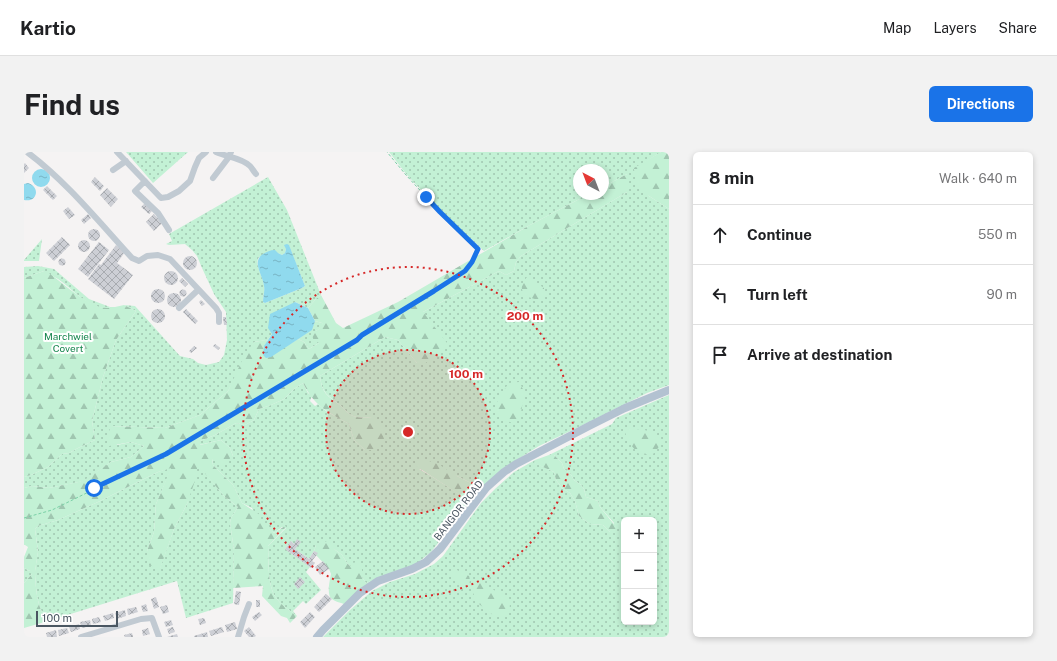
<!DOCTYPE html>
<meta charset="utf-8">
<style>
body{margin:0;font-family:"Public Sans",sans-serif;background:#f2f2f2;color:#202124}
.controls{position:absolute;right:12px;bottom:12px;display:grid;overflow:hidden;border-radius:6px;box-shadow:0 2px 6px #0003}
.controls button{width:36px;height:36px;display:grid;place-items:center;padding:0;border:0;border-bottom:1px solid #e0e0e0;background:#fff;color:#202124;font:20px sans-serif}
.compass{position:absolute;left:549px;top:12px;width:36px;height:36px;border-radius:50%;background:#fff;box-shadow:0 2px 6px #0003;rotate:318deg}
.scale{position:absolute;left:12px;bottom:10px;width:82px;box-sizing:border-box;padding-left:4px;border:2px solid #4a5661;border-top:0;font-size:11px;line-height:14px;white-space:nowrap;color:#4a5661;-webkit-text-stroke:3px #fff;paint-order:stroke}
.stop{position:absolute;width:12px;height:12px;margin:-9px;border:3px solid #1a73e8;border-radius:50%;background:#fff}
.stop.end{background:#1a73e8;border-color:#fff;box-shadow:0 1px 4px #0008}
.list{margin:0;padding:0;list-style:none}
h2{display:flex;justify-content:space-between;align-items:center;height:52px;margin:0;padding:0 16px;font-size:17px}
h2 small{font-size:13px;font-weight:400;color:#757577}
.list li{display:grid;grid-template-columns:26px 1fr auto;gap:12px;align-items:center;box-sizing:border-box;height:60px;padding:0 16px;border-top:1px solid #e0e0e0}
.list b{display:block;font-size:15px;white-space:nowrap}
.list em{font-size:13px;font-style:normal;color:#757577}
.icon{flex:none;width:22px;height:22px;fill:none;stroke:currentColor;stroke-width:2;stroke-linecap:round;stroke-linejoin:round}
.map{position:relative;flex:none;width:645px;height:485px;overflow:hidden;border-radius:6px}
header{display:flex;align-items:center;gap:24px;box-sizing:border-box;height:56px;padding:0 20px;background:#fff;border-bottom:1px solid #e0e0e0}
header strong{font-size:19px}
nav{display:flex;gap:22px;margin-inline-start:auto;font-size:14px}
.intro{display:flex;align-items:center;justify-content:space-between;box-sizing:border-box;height:96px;padding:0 24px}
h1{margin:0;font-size:28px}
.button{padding:10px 18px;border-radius:6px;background:#1a73e8;color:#fff;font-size:14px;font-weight:700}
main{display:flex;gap:24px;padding:0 24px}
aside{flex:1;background:#fff;border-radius:6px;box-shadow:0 2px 6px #0003}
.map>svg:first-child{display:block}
</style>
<header>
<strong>Kartio</strong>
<nav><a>Map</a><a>Layers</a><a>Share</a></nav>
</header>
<div class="intro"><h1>Find us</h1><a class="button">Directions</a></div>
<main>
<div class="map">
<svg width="645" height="485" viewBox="0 0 645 485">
<defs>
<pattern id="grass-dots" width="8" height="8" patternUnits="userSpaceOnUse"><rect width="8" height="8" fill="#c3f1d5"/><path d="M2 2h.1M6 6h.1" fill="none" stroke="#a0c6b0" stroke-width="1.8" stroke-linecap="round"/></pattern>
<pattern id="forest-firs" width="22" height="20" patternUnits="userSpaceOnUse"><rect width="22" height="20" fill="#c3f1d5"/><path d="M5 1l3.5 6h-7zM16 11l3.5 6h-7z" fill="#a0c6b0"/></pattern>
<pattern id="water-ripples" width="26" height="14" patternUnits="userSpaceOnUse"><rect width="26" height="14" fill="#90daee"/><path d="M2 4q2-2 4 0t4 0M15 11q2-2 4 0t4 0" fill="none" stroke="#78b4c4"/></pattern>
<pattern id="building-cross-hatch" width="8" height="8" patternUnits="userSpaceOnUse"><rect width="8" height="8" fill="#cdcfd5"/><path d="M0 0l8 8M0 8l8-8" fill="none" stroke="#a8abb0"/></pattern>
</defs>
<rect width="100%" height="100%" fill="#f5f3f3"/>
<!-- grass -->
<path fill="url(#grass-dots)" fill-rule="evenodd" d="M 102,0 L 164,0 L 129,31 Z
M 365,0 L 637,0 L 610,17 L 625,44 L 645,57 L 645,233 L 623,241 L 559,273 L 515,294 L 478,317 L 454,341 L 447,331 L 433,324 L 395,317 C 413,327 429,339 447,349 L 407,400 L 392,412 L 342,431 L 338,425 L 338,419 L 326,414 L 323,411 L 318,403 L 310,397 L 292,393 L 290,399 L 285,407 L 271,397 L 276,390 L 270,392 L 267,389 L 261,397 L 286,415 L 282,420 L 297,438 L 282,452 L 279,449 L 269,459 L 273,464 C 267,459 258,454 253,447 C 243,435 245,409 244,394 L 262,376 L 258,375 L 250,381 L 234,369 L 228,356 L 218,351 L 209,333 L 189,313 L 188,306 L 209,304 L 206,296 L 197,288 L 175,293 L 176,289 L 191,283 L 212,271 L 221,273 L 230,268 L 235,257 L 247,253 L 260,247 L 270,237 L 279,231 L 284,241 L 288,244 L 286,249 L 291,254 L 294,252 L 302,259 L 325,272 L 330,288 L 341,298 L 348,265 C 341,266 335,266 329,264 C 324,262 321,257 317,254 C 304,243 298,242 296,224 L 361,185 L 374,188 L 393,211 L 399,160 L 475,119 L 482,123 L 490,119 L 492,110 L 497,104 L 603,40 L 603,22 L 579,35 L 579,18 L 555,18 L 555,42 L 565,42 L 506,73 L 460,99 L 419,61 L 383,23 Z
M 244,25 L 263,58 L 297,143 L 292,147 L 284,156 L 271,150 L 243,189 L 242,188 L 230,190 L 204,239 L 176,263 L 141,276 L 87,274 L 93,293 L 107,290 L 120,294 L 107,305 L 87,310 L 60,329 L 25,336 L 8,334 L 0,336 L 0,325 L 7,323 L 24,315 L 38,302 L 45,301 L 54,296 L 71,288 L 68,269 L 79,225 L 92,188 L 112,159 L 100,153 L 111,154 L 156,204 L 169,207 L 174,211 L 182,213 L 195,210 L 200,203 L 203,188 L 202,160 L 190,142 L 178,116 L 173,104 L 168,98 L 161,92 L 145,93 L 142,92 L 148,89 L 145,82 ZM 265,94 L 281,134 L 278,136 L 241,151 L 239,150 C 239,145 241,138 240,133 C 239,124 230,113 235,105 L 254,101 L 258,103 L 261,101 L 262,97 Z
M 18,87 L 15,109 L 0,109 L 0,108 Z
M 14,114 L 30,117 L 65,147 L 86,155 L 85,156 C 65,158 49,137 34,127 C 29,124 24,122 20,119 L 0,126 L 0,115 Z
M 291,169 L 298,171 L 300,174 L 292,179 L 295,191 L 285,197 L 280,190 L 274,187 L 287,178 Z
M 645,243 L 645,485 L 299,485 L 326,458 L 348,439 L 366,430 L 391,422 L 410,412 L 419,404 L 457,351 L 472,336 L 490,320 L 511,308 L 511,311 L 530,320 L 532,328 L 538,336 L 546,341 L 551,349 L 555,364 L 566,372 L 579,373 L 586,380 L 590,371 L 576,355 L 574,349 L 562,345 L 560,337 L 557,333 L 550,328 L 546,321 L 540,317 L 538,311 L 530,303 L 525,303 L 588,272 L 592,266 ZM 600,368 L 630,368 L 630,470 L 600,470 Z
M 173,311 L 200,344 L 214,355 L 207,366 L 206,371 L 210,398 L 209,451 L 162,466 L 153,429 L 24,469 C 13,457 12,438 11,422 L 8,422 L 0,431 L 0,416 L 6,419 L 11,419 L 14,399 L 11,377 L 14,374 L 34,368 L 74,350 L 134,320 L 148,315 L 132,352 L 130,380 L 123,399 L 136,416 L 150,377 L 163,352 Z"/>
<!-- forest -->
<path fill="url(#forest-firs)" d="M 637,0 L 645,0 L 645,57 L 625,44 L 612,32 L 610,16 Z
M 603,22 L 603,40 L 497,104 L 492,110 L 490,119 L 482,123 L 475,119 L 399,160 L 423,191 L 416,201 L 400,212 L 393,211 L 374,188 L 361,185 L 296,224 C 298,242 303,243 317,254 C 321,257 324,262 329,264 C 335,266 341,266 348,265 L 359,275 L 360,289 L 352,298 L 341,298 L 330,288 L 325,272 C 304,260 290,254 279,231 L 270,237 L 260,247 L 247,253 L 235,257 L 230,268 L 221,273 L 212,271 L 191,283 L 176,289 L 176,293 L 197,288 L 206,296 L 209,304 L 198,313 L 188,307 L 189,313 L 209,333 L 218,351 L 236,363 L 234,369 L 236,369 L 250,381 L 261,374 L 262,375 L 244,394 C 245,409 243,435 253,447 C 258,454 267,459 273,464 L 266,471 L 263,466 L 257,464 L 238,444 L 239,434 L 209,436 L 210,398 L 206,371 L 207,366 L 214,355 L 200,344 L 173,312 L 173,323 L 163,352 L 150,377 L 136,417 L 125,413 L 123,399 L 130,380 L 132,352 L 147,316 L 134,320 L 74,350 L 34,368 L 14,374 L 11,377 L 14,400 L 11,419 L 6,419 L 0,416 L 0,405 L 4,395 L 1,393 L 0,393 L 0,336 L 8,334 L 25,336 L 59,329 L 87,310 L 107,305 L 120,294 L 107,290 L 85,294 L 83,285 L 87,274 L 141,276 L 176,263 L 204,239 L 221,202 L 230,190 L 242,188 L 251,195 L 266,192 L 274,187 L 280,190 L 285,197 L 295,191 L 290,188 L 288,184 L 292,179 L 299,174 L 298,171 L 291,169 L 284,156 L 292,147 L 297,143 L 312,171 L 319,176 L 374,150 L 506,73 L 565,42 L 579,42 L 579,35 Z
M 20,119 L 22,119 C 38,130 67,158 85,156 L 86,155 L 91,155 L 100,153 L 112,159 L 92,188 L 79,225 L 68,269 L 71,288 L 54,296 L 45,301 L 38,302 L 24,315 L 7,323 L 0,325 L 0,126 Z
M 503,125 L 520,136 L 520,146 L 514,148 L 501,144 C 496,136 497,133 503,125 Z
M 495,230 L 501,241 L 496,264 L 489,271 C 486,270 482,269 480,267 C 463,257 478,241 485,231 Z
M 605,277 C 620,277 631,278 639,290 L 629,302 L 616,303 L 605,291 L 601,280 Z
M 525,303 L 530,303 L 538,311 L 540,317 L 546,321 L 550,328 L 557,333 L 560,337 L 562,345 L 574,349 L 576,355 L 593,376 L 592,381 L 586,380 L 579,373 L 566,372 L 555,364 L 551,349 L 546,341 L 538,336 L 532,328 L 530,320 L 510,311 L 511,308 Z
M 399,307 L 414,312 L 433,324 L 447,331 L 454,341 L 447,349 L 433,341 L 392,314 L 393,310 Z
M 303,389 L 308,390 L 310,397 L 318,403 L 323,411 L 326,414 L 328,411 L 334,410 C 339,415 338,418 338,425 L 342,431 L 353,427 L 320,452 C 317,451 310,449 308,447 C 302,443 306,428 307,422 L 305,417 L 292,403 L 293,401 L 290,399 L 292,393 Z
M 431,417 L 445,424 L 446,428 L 445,433 L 440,435 L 433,430 L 428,425 L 428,419 Z
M 8,422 L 11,422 C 12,438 13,457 24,469 L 0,476 L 0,431 Z
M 450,428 L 465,435 L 483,446 L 486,454 L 481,464 L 470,464 L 455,452 L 448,439 Z"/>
<!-- water -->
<path fill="url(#water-ripples)" d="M8 26a9 9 0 1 1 18 0a9 9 0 1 1-18 0Z
M 4,31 C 17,35 13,51 0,48 L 0,32 Z
M 263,92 L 265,93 L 281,134 L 278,136 L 241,151 L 239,150 C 239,145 241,139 240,134 C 239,123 227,110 239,102 C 243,100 246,98 251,98 L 254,101 L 258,103 L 261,101 L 262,97 L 260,93 Z
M 271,150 L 284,156 L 291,169 L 288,178 L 247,205 L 242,206 L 239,203 L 240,194 L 248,182 L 244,176 L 246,162 Z"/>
<!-- building -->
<path fill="url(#building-cross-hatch)" d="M 1,11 L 5,16 L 0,21 L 0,12 Z
M 71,25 L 80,34 L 76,39 L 67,30 Z
M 23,34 L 33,44 L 29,48 L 19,38 Z
M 83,36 L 94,47 L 87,55 L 76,43 Z
M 121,51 L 128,59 L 125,62 L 117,55 Z
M 44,55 L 51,63 L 45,67 L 39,59 Z
M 64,62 L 67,66 L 60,72 L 57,68 Z
M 130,62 L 138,71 L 130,79 L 122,70 Z
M64 83a6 6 0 1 1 12 0a6 6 0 1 1-12 0Z
M 38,85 L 46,93 L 30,109 L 22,101 Z
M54 94a6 6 0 1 1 12 0a6 6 0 1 1-12 0Z
M 75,90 L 85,98 L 64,125 L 54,117 Z
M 92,93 L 101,100 L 93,111 L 109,123 L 90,147 L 64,127 L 75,112 L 77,113 Z
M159 111a7 7 0 1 1 14 0a7 7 0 1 1-14 0Z
M34.5 110a3.5 3.5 0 1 1 7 0a3.5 3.5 0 1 1-7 0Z
M140 126a7 7 0 1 1 14 0a7 7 0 1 1-14 0Z
M 158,126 L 164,132 L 161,135 L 155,129 Z
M127 144a7 7 0 1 1 14 0a7 7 0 1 1-14 0Z
M155.5 141a3.5 3.5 0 1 1 7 0a3.5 3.5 0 1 1-7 0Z
M143 148a7 7 0 1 1 14 0a7 7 0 1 1-14 0Z
M 177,148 L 181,152 L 178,154 L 175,150 Z
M 162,157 L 174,169 L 171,172 L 159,160 Z
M127 164a7 7 0 1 1 14 0a7 7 0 1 1-14 0Z
M 199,165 L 202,165 L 203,173 L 200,173 Z
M 191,192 L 196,196 L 194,198 L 189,194 Z
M 170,194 L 173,196 L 167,201 L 165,199 Z
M 273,387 L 277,390 L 271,397 L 285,407 L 290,399 L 294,401 L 288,409 L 291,411 L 287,416 L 261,397 L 267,389 L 270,392 Z
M 299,409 L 305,417 L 296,423 L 291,415 Z
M 276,425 L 281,430 L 274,437 L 270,432 Z
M 212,439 L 217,440 L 215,453 L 210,452 Z
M 302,442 L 308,447 L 295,460 L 290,455 Z
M 132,445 L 135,455 L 130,457 L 127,447 Z
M 232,448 L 236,448 L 236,455 L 232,455 Z
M 122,452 L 124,459 L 119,460 L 117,454 Z
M 143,453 L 145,460 L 139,462 L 136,455 Z
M 112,455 L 114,460 L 104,463 L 103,457 Z
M 101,458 L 102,464 L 93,467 L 91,461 Z
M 235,460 L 238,463 L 231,469 L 228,465 Z
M 286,460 L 291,465 L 281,476 L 276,470 Z
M 89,461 L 90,466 L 81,469 L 79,464 Z
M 75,465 L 77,470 L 69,472 L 68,467 Z
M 180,466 L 182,471 L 176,473 L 174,467 Z
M 66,468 L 67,474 L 58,476 L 56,470 Z
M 147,468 L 149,473 L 142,475 L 140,470 Z
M 211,470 L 213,477 L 203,480 L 201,473 Z
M 55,472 L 56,477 L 47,480 L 45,475 Z
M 149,475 L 151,480 L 145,482 L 143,477 Z
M 198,475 L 200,480 L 187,484 L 185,479 Z
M 225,475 L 232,484 L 230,485 L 225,485 L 220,479 Z
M 43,476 L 45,481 L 35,484 L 34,478 Z
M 124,476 L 126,482 L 119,484 L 118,478 Z
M 32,478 L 33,485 L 23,485 L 22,481 Z
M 183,480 L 184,485 L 170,485 L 170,484 Z
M 108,481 L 109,485 L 101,485 L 100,483 Z
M 153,482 L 154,485 L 143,485 Z"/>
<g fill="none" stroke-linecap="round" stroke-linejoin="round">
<!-- path -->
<path stroke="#7ad0a6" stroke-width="1" stroke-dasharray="3 2" stroke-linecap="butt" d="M 0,366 L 28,358 L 142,302 L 333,188 L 338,183 L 409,139 L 441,119 L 448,109 L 454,97 L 416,60 L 382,23 L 363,0"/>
<!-- minor -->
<path stroke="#c1cad2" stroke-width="6" d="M 3,0 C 42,29 75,70 108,106 L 115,109 L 123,104 L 134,103 L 146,107 L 192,156 L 195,161 L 195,170
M 93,0 L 137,46 L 144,45 L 155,39 L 166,29 L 171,15 L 175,6 L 182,0
M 192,0 C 203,5 218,6 226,14 C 228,16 230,20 232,22
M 89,18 L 102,9
M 189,26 L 205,5 L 207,0
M 121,29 L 111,39 L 134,61 L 145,78
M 155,156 L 174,138
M 57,485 L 117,467 L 128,466 L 135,485
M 214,485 L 220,465 L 225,452"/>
<!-- major -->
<path stroke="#b3c2d1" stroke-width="8" d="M 293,485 L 299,478 L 336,441 L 354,429 L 388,417 L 402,410 L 416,397 L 462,336 L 480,320 L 492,312 L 565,274 L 601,256 L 645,238"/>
</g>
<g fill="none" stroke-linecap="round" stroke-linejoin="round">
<!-- route -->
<path stroke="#1a73e8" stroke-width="5" d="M 70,336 L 142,302 L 333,188 L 338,183 L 410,139 L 441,119 L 448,110 L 454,97 L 416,60 L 402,45"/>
</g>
<!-- distance rings -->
<circle cx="384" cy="280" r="82" fill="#d62828" fill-opacity=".12"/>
<g fill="none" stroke="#d62828" stroke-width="2" stroke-dasharray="2 4">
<circle cx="384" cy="280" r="82"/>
<circle cx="384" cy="280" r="165"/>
</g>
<g text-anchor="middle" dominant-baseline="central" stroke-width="4" stroke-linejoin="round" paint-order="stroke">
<!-- park labels -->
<g font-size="10" fill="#17864f" stroke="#fff">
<text x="44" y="184">Marchwiel<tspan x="44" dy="12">Covert</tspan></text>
</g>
<!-- street labels -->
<g font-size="10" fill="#4a5661" stroke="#fff">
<text transform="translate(434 358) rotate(-52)">BANGOR ROAD</text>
</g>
</g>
<circle cx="384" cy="280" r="6" fill="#d62828" stroke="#fff" stroke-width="2"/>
<g font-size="12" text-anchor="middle" font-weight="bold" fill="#d62828" stroke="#fff" stroke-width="4" stroke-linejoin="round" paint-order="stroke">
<text x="501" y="168">200 m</text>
<text x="442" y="226">100 m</text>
</g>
</svg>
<div class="controls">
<button>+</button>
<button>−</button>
<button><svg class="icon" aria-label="layers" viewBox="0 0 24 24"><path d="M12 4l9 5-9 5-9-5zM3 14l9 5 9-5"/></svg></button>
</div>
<svg class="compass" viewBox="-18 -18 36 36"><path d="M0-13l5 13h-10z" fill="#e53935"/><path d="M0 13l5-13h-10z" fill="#757577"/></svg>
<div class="scale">100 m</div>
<div class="stop" style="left:70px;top:336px"></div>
<div class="stop end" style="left:402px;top:45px"></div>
</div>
<aside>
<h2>8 min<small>Walk · 640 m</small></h2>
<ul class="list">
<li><svg class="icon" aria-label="ahead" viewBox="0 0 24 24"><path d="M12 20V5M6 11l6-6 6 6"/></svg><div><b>Continue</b></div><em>550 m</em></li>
<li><svg class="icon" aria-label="left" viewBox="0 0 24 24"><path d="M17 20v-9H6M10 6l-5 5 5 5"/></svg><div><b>Turn left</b></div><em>90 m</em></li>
<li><svg class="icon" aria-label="arrive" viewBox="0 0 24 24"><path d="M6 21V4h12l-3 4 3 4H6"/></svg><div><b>Arrive at destination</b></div></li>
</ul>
</aside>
</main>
